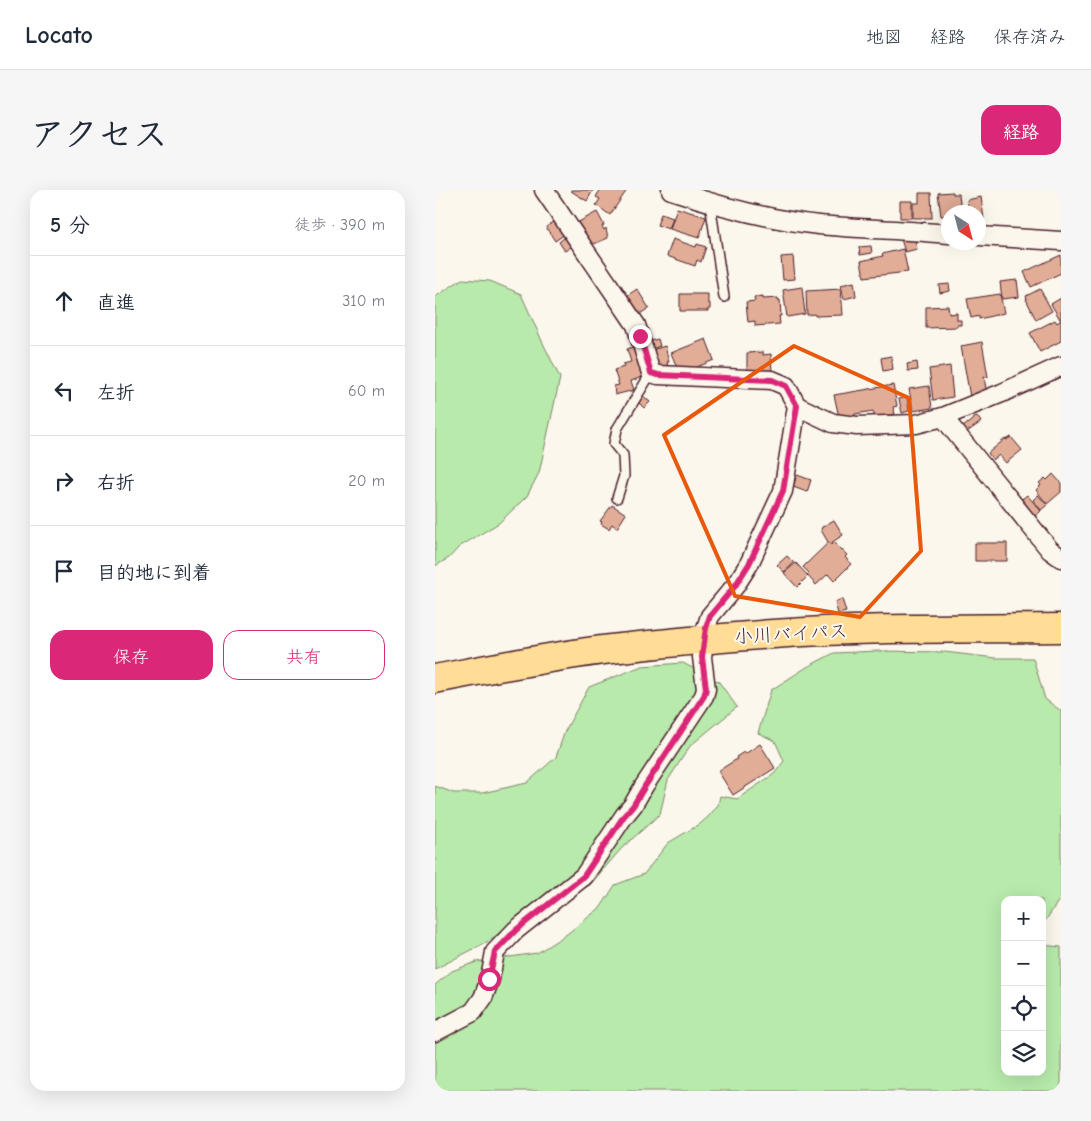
<!DOCTYPE html>
<html lang="ja">
<meta charset="utf-8">
<style>
body{margin:0;font-family:"Comic Neue","Klee One",sans-serif;background:#f6f6f7;color:#1f2937}
.controls{position:absolute;right:15px;bottom:15px;display:grid;overflow:hidden;border-radius:10px;box-shadow:0 5px 20px #0002}
.controls button{width:45px;height:45px;display:grid;place-items:center;padding:0;border:0;border-bottom:1px solid #e0e1e3;background:#fff;color:#1f2937;font:25px sans-serif}
.compass{position:absolute;left:506px;top:15px;width:45px;height:45px;border-radius:50%;background:#fff;box-shadow:0 5px 20px #0002;rotate:144deg}
.stop{position:absolute;width:15px;height:15px;margin:-11px;border:4px solid #db2777;border-radius:50%;background:#fff}
.stop.end{background:#db2777;border-color:#fff;box-shadow:0 1px 5px #0008}
.list{margin:0;padding:0;list-style:none}
h2{display:flex;justify-content:space-between;align-items:center;height:65px;margin:0;padding:0 20px;font-size:21px}
h2 small{font-size:16px;font-weight:400;color:#747a83}
.list li{display:grid;grid-template-columns:32px 1fr auto;gap:15px;align-items:center;box-sizing:border-box;height:90px;padding:0 20px;border-top:1px solid #e0e1e3}
.list b{display:block;font-size:19px;white-space:nowrap}
.list em{font-size:16px;font-style:normal;color:#747a83}
.actions{display:flex;gap:10px;padding:15px 20px}
.actions a{flex:1;padding:11px 0;border:1px solid #db2777;border-radius:15px;text-align:center;font-size:18px;color:#db2777}
.actions .main{background:#db2777;color:#fff}
.icon{flex:none;width:28px;height:28px;fill:none;stroke:currentColor;stroke-width:2;stroke-linecap:round;stroke-linejoin:round}
.map{position:relative;flex:none;width:626px;height:901px;overflow:hidden;border-radius:15px}
header{display:flex;align-items:center;gap:30px;box-sizing:border-box;height:70px;padding:0 25px;background:#fff;border-bottom:1px solid #e0e1e3}
header strong{font-size:24px}
nav{display:flex;gap:28px;margin-inline-start:auto;font-size:18px}
.intro{display:flex;align-items:center;justify-content:space-between;box-sizing:border-box;height:120px;padding:0 30px}
h1{margin:0;font-size:35px}
.button{padding:12px 22px;border-radius:15px;background:#db2777;color:#fff;font-size:18px;font-weight:700}
main{display:flex;gap:30px;padding:0 30px}
aside{flex:1;background:#fff;border-radius:15px;box-shadow:0 5px 20px #0002}
.map>svg:first-child{display:block}
</style>
<header>
<strong>Locato</strong>
<nav><a>地図</a><a>経路</a><a>保存済み</a></nav>
</header>
<div class="intro"><h1>アクセス</h1><a class="button">経路</a></div>
<main>
<aside>
<h2>5 分<small>徒歩 · 390 m</small></h2>
<ul class="list">
<li><svg class="icon" aria-label="ahead" viewBox="0 0 24 24"><path d="M12 20V5M6 11l6-6 6 6"/></svg><div><b>直進</b></div><em>310 m</em></li>
<li><svg class="icon" aria-label="left" viewBox="0 0 24 24"><path d="M17 20v-9H6M10 6l-5 5 5 5"/></svg><div><b>左折</b></div><em>60 m</em></li>
<li><svg class="icon" aria-label="right" viewBox="0 0 24 24"><path d="M7 20v-9h11M14 6l5 5-5 5"/></svg><div><b>右折</b></div><em>20 m</em></li>
<li><svg class="icon" aria-label="arrive" viewBox="0 0 24 24"><path d="M6 21V4h12l-3 4 3 4H6"/></svg><div><b>目的地に到着</b></div></li>
</ul>
<div class="actions"><a class="main">保存</a><a>共有</a></div>
</aside>
<div class="map">
<svg width="626" height="901" viewBox="0 0 626 901">
<rect width="100%" height="100%" fill="#fbf7ec"/>
<filter id="ink" filterUnits="userSpaceOnUse"><feTurbulence type="fractalNoise" baseFrequency=".02" numOctaves="2"/><feDisplacementMap in="SourceGraphic" scale="10" xChannelSelector="R" yChannelSelector="G"/><feConvolveMatrix kernelMatrix="1 2 1 2 8 2 1 2 1" color-interpolation-filters="sRGB"/></filter>
<g filter="url(#ink)">
<!-- green -->
<path fill="#b7eaab" stroke="#80846b" d="M 27,89 L 55,91 L 86,104 L 107,151 L 125,188 L 104,283 L 92,306 L 64,333 L 24,357 L 14,368 L 0,376 L 0,107 Z
M 444,461 L 509,462 L 561,468 L 598,468 L 610,509 L 626,521 L 626,707 L 607,736 L 607,710 L 570,710 L 570,882 L 607,882 L 607,755 L 626,757 L 626,901 L 0,901 L 0,795 L 17,781 L 41,772 L 102,763 L 132,744 L 166,717 L 180,695 L 209,684 L 233,653 L 265,634 L 274,626 L 283,615 L 285,606 L 302,609 L 339,584 L 349,571 L 340,551 L 323,543 L 336,500 L 372,477 L 399,463 Z
M 248,473 L 284,492 L 302,517 L 255,556 L 233,590 L 225,624 L 186,659 L 155,695 L 131,709 L 71,738 L 52,752 L 0,779 L 0,596 L 19,603 L 47,603 L 92,593 L 121,567 L 130,541 L 154,497 L 207,476 Z"/>
<!-- building -->
<path fill="#e2ad97" stroke="#4a1f2b" d="M 136,0 L 158,0 L 152,11 L 136,1 Z
M 165,0 L 192,0 L 175,25 L 161,15 L 165,9 L 161,7 Z
M 518,2 L 518,4 L 524,4 L 526,22 L 514,22 L 514,26 L 506,26 L 503,3 Z
M 484,3 L 496,3 L 497,28 L 478,28 L 478,13 L 484,13 Z
M 546,7 L 549,29 L 544,30 L 544,22 L 534,22 L 532,10 Z
M 465,11 L 477,11 L 477,28 L 465,28 Z
M 242,18 L 271,27 L 264,48 L 235,39 Z
M 162,22 L 169,35 L 167,36 L 169,40 L 171,38 L 173,48 L 152,57 L 138,35 Z
M 226,24 L 238,28 L 234,39 L 222,35 Z
M 123,29 L 130,44 L 120,51 L 111,37 Z
M 133,45 L 140,54 L 130,61 L 124,52 Z
M 479,46 L 482,59 L 470,62 L 466,49 Z
M 238,49 L 261,57 L 262,54 L 271,57 L 266,72 L 262,70 L 260,76 L 232,66 Z
M 436,56 L 437,63 L 425,65 L 424,57 Z
M 468,59 L 473,82 L 429,87 L 426,71 L 448,66 L 447,64 Z
M 626,65 L 626,83 L 596,97 L 589,82 Z
M 358,66 L 360,89 L 348,90 L 346,67 Z
M 582,90 L 584,107 L 567,109 L 565,92 Z
M 419,92 L 421,106 L 409,109 L 406,95 Z
M 514,94 L 515,101 L 505,103 L 504,95 Z
M 367,97 L 370,124 L 352,127 L 348,100 Z
M 202,99 L 214,118 L 202,126 L 190,107 Z
M 406,99 L 408,125 L 380,126 L 380,124 L 372,125 L 371,101 Z
M 605,99 L 617,121 L 601,130 L 591,109 L 592,109 L 591,106 Z
M 245,104 L 273,104 L 273,113 L 275,113 L 275,119 L 273,119 L 273,121 L 245,121 Z
M 565,104 L 569,123 L 544,129 L 544,126 L 536,128 L 532,109 Z
M 328,106 L 328,109 L 343,108 L 343,110 L 345,110 L 346,126 L 344,126 L 345,134 L 320,136 L 320,131 L 313,132 L 311,112 L 320,111 L 319,107 Z
M 626,108 L 626,131 L 616,114 Z
M 513,116 L 514,124 L 522,123 L 522,130 L 526,130 L 526,135 L 522,135 L 522,137 L 491,138 L 491,117 Z
M 620,130 L 622,133 L 625,131 L 626,133 L 626,151 L 605,162 L 595,143 Z
M 223,149 L 225,156 L 214,160 L 212,152 Z
M 271,149 L 279,170 L 252,181 L 243,180 L 236,163 Z
M 547,152 L 553,187 L 549,187 L 552,204 L 535,207 L 526,156 Z
M 204,155 L 210,186 L 196,191 L 199,200 L 180,205 L 179,196 L 184,195 L 179,180 L 189,177 L 188,174 L 196,172 L 192,159 Z
M 230,156 L 234,172 L 232,172 L 233,177 L 223,180 L 214,161 Z
M 328,162 L 328,165 L 336,164 L 337,183 L 312,182 L 312,163 Z
M 456,166 L 458,179 L 448,181 L 446,168 Z
M 482,172 L 483,180 L 473,181 L 472,174 Z
M 515,176 L 518,207 L 498,210 L 494,179 Z
M 458,195 L 462,216 L 458,217 L 460,224 L 440,228 L 438,221 L 420,224 L 418,227 L 412,228 L 411,226 L 404,227 L 399,205 Z
M 494,196 L 497,218 L 478,221 L 474,199 Z
M 207,205 L 215,212 L 209,218 L 202,211 Z
M 472,207 L 474,221 L 467,223 L 464,209 Z
M 542,226 L 546,232 L 532,242 L 528,237 Z
M 576,247 L 587,260 L 571,273 L 564,265 L 558,270 L 553,263 L 570,249 L 571,250 Z
M 618,284 L 626,293 L 626,302 L 612,314 L 601,300 L 606,295 L 604,293 L 610,288 L 612,290 Z
M 362,285 L 376,290 L 372,302 L 358,297 Z
M 592,305 L 606,321 L 598,328 L 583,312 Z
M 603,305 L 612,315 L 606,320 L 598,310 Z
M 177,315 L 191,324 L 182,338 L 177,334 L 174,339 L 166,334 L 167,332 L 165,331 Z
M 399,330 L 408,345 L 396,353 L 393,352 L 386,340 L 387,337 Z
M 394,352 L 396,355 L 399,352 L 412,365 L 410,367 L 416,374 L 399,391 L 393,384 L 381,395 L 372,385 L 374,383 L 368,377 Z
M 540,353 L 572,353 L 572,371 L 540,371 Z
M 352,366 L 359,373 L 349,382 L 342,375 Z
M 361,373 L 373,386 L 362,397 L 349,383 Z
M 407,409 L 411,422 L 403,424 L 400,412 Z
M 325,554 L 340,578 L 298,605 L 283,581 L 302,569 L 301,567 L 309,562 L 310,564 Z"/>
<g fill="none" stroke-linecap="round" stroke-linejoin="round">
<defs>
<path id="service" d="M 275,13 L 289,107
M 182,308 L 189,286 L 188,265 L 179,254 L 182,239 L 216,183"/>
<path id="minor" d="M 109,0 L 201,135 L 216,183 L 223,185 L 337,190 L 351,196 L 362,216 L 398,233 L 422,236 L 481,234 L 508,227 L 567,203 L 626,176
M 236,0 C 284,16 333,30 384,35 C 427,39 471,40 514,44
M 544,46 L 626,51
M 508,227 L 615,360 L 626,368
M 0,842 L 38,822 L 48,808 L 55,789 L 60,762 L 81,740 L 149,686 L 189,626 L 198,615 L 209,596 L 269,506 L 271,499 L 267,467 L 271,438 L 275,426 L 300,396 L 314,374 L 348,301 L 362,216"/>
<path id="trunk" d="M 0,489 C 58,478 117,466 176,459 C 229,453 284,448 338,444 C 434,437 530,439 626,438"/>
</defs>
<!-- service casing -->
<use href="#service" stroke="#4a1f2b" stroke-width="12"/>
<!-- minor casing -->
<use href="#minor" stroke="#4a1f2b" stroke-width="21"/>
<!-- trunk casing -->
<use href="#trunk" stroke="#4a1f2b" stroke-width="31"/>
<!-- service -->
<use href="#service" stroke="#fbf7ec" stroke-width="9"/>
<!-- minor -->
<use href="#minor" stroke="#fbf7ec" stroke-width="18"/>
<!-- trunk -->
<use href="#trunk" stroke="#ffdd96" stroke-width="28"/>
</g>
</g>
<g fill="none" stroke-linecap="round" stroke-linejoin="round" filter="url(#ink)">
<!-- route -->
<path stroke="#db2777" stroke-width="6" d="M 54,789 L 60,762 L 81,740 L 149,686 L 189,626 L 198,616 L 210,596 L 269,506 L 271,499 L 267,467 L 271,438 L 275,426 L 300,396 L 314,374 L 348,301 L 362,216 L 351,196 L 337,190 L 223,185 L 216,183 L 205,146"/>
</g>
<!-- marked area -->
<path fill="none" stroke="#e8590c" stroke-width="4" stroke-linejoin="round" d="M 359,156 L 474,208 L 486,361 L 425,427 L 300,406 L 229,245 Z"/>
<g text-anchor="middle" dominant-baseline="central" stroke-width="4" stroke-linejoin="round" paint-order="stroke">
<!-- street labels -->
<g font-size="19" fill="#4a1f2b" stroke="#fbf7ec">
<text transform="translate(356 444) rotate(-3)">小川バイパス</text>
</g>
</g>
</svg>
<div class="controls">
<button>+</button>
<button>−</button>
<button><svg class="icon" aria-label="locate" viewBox="0 0 24 24"><circle cx="12" cy="12" r="6"/><path d="M12 2v4M12 18v4M2 12h4M18 12h4"/></svg></button>
<button><svg class="icon" aria-label="layers" viewBox="0 0 24 24"><path d="M12 4l9 5-9 5-9-5zM3 14l9 5 9-5"/></svg></button>
</div>
<svg class="compass" viewBox="-18 -18 36 36"><path d="M0-13l5 13h-10z" fill="#e53935"/><path d="M0 13l5-13h-10z" fill="#747a83"/></svg>
<div class="stop" style="left:54px;top:789px"></div>
<div class="stop end" style="left:205px;top:146px"></div>
</div>
</main>
